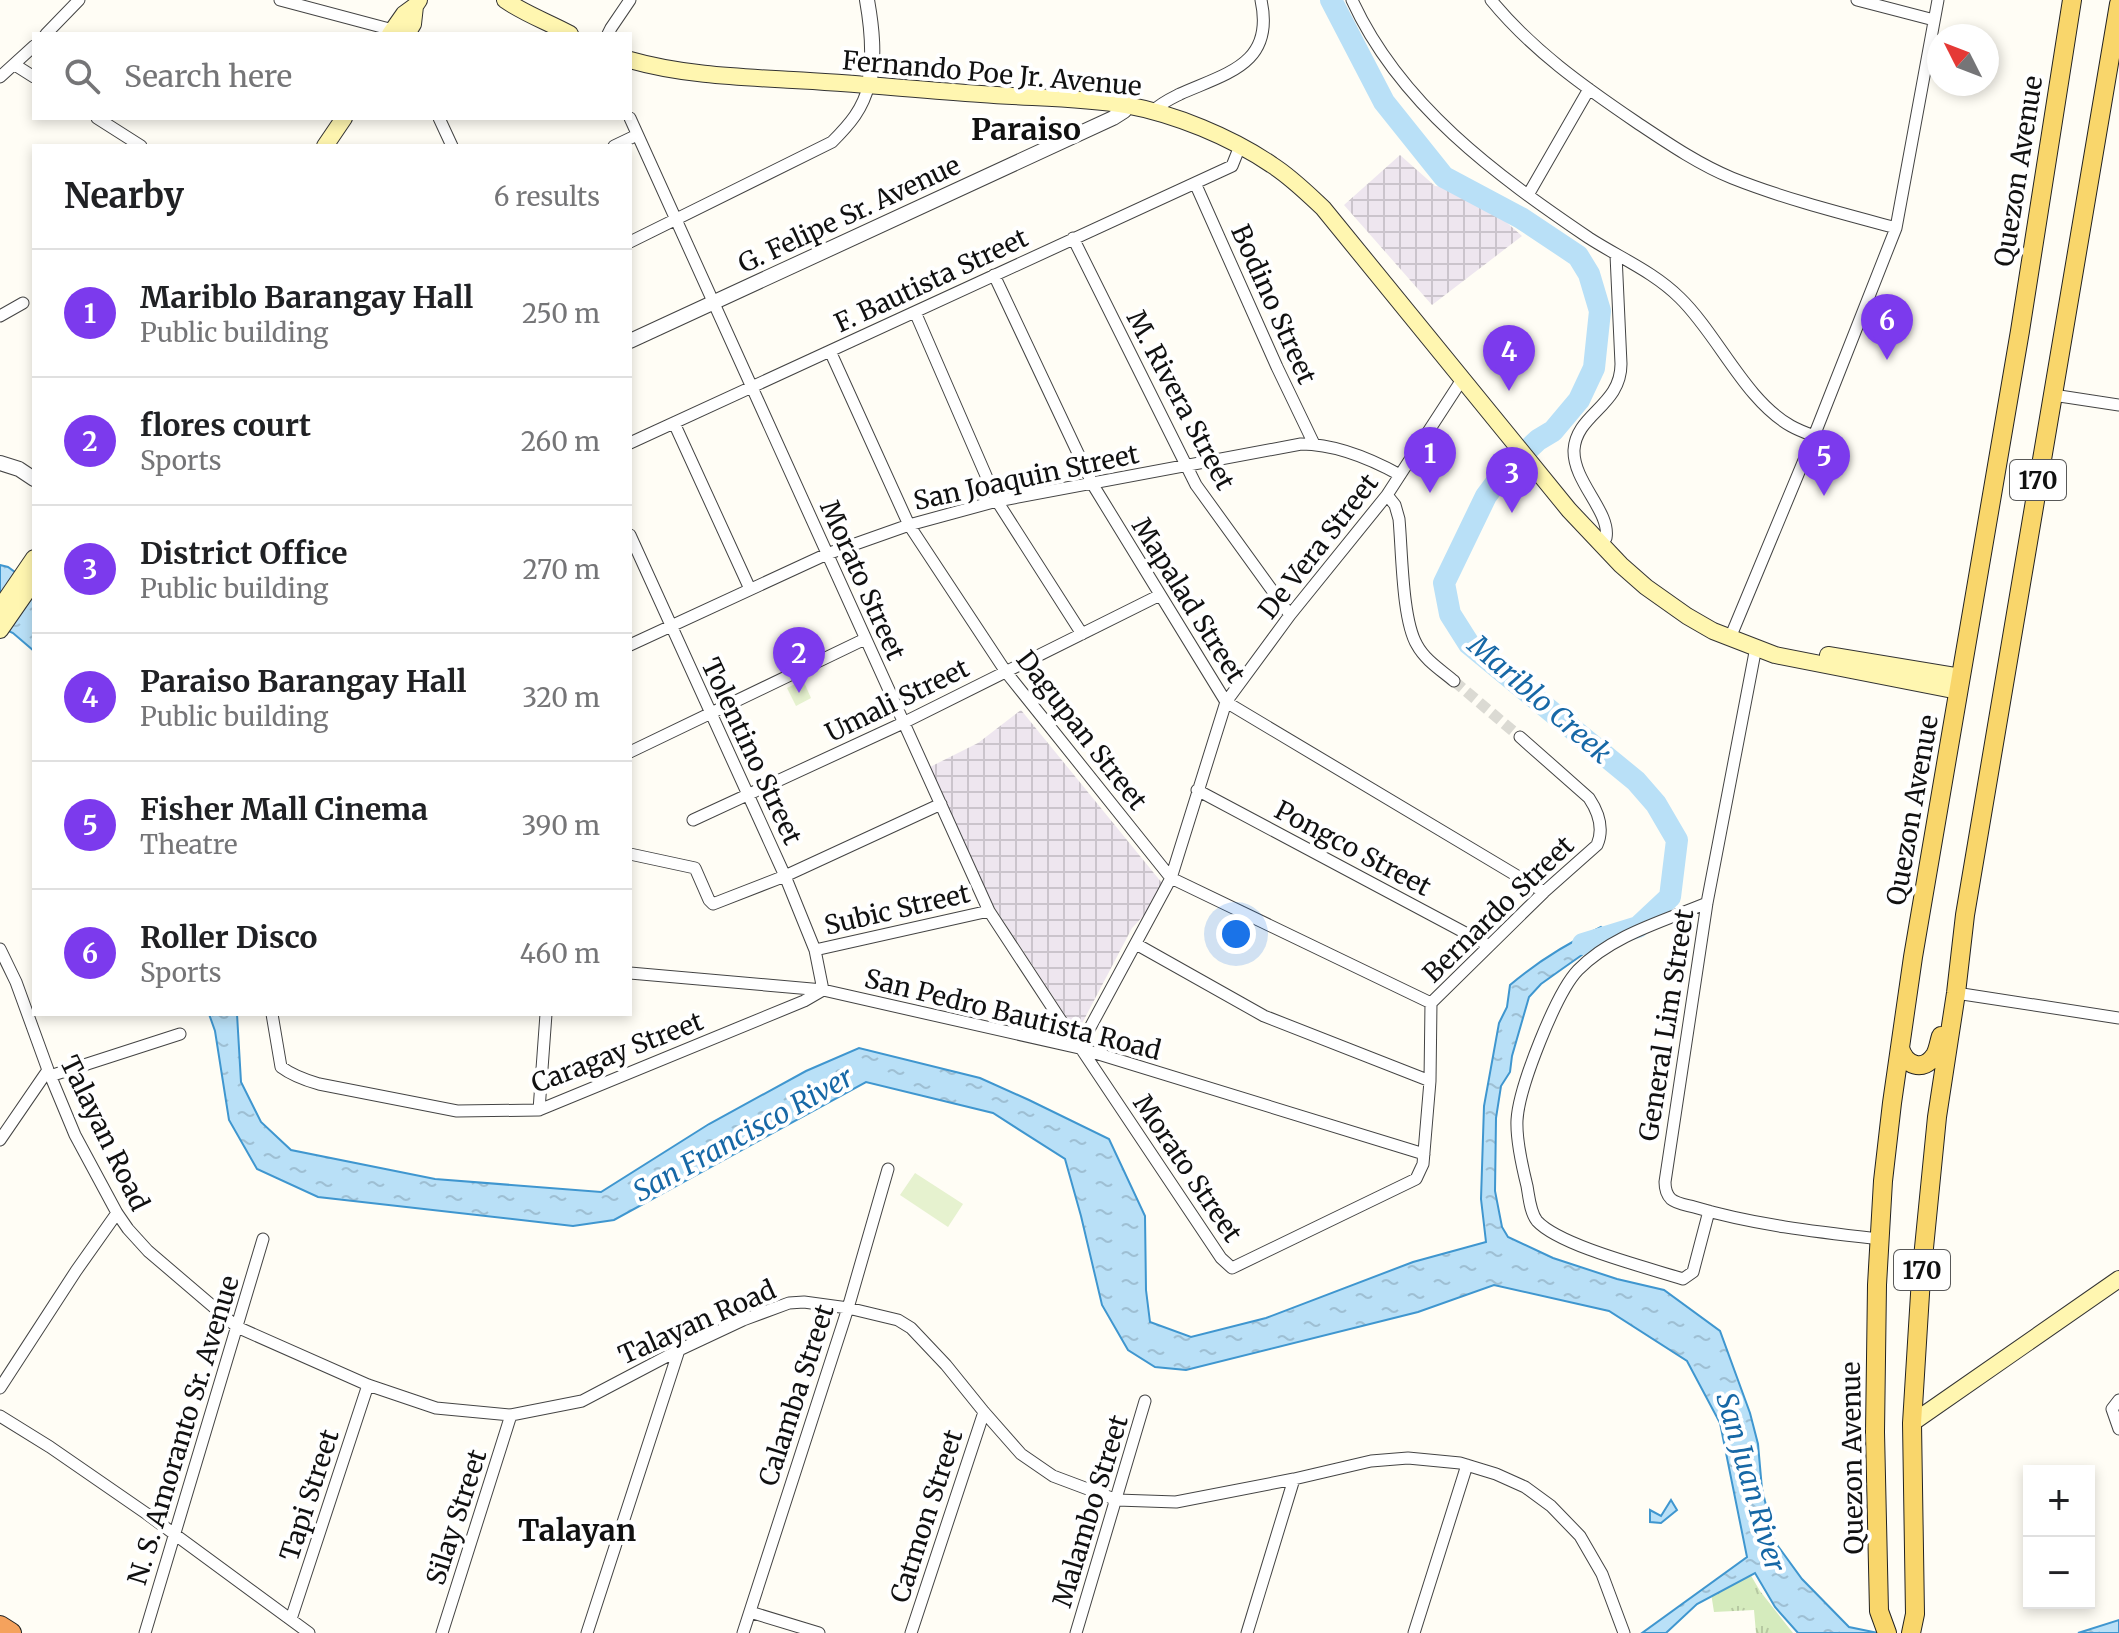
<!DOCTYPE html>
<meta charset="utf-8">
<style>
body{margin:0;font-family:Merriweather,serif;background:#f6f6f6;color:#202124}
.controls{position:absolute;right:24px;bottom:24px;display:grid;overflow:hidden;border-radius:0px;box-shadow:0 4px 12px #0003}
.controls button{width:72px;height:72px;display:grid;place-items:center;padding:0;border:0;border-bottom:2px solid #e0e0e0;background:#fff;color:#202124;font:40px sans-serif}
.compass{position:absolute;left:1927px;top:24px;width:72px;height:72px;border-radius:50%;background:#fff;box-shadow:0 4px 12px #0003;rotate:312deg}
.you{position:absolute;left:1236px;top:934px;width:28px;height:28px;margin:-20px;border:6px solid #fff;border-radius:50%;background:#1a73e8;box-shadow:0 0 0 12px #1a73e833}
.badge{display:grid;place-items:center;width:52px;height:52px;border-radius:50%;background:#7c3aed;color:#fff;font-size:26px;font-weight:700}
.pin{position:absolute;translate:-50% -66px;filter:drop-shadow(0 2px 4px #0008)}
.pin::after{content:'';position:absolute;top:42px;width:28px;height:24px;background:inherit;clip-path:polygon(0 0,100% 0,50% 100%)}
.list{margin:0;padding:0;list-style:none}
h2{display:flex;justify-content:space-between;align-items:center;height:104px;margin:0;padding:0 32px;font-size:34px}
h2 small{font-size:26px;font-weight:400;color:#757577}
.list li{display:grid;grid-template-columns:52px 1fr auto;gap:24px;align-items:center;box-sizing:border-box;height:128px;padding:0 32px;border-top:2px solid #e0e0e0}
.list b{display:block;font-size:30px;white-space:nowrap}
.list p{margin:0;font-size:26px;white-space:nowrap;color:#757577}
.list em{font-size:26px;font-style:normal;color:#757577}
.icon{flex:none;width:44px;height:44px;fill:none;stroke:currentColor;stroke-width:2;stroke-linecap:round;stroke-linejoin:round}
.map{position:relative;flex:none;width:2119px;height:1633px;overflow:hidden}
.search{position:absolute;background:#fff;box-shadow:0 4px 12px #0003;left:32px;top:32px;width:600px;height:88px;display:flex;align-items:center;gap:20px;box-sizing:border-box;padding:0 28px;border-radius:0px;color:#757577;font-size:30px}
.panel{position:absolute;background:#fff;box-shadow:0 4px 12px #0003;left:32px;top:144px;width:600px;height:872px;border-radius:0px}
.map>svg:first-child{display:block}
</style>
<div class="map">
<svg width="2119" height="1633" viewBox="0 0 2119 1633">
<defs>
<pattern id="industrial-grid" width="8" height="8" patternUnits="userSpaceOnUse" patternTransform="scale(2)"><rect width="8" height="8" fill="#eee6ef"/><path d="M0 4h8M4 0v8" fill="none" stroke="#cbc4cc"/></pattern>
<pattern id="grass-tufts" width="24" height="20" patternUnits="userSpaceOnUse" patternTransform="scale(2)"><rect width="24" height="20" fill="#d5ebbd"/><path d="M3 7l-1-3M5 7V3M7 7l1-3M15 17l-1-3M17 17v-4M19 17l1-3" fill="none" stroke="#b6c8a1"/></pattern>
<pattern id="water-ripples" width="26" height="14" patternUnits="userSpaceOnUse" patternTransform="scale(2)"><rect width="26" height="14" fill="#b9e0f7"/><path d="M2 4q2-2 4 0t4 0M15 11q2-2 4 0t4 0" fill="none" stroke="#9ebfd3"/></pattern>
</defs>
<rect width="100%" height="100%" fill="#fffdf5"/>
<!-- industrial -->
<path fill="url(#industrial-grid)" d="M 1400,155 L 1435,186 L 1454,188 L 1488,206 L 1522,236 L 1432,305 L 1344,205 Z
M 1021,710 L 1162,883 L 1153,906 L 1132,928 L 1077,1033 L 991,902 L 928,768 L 978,743 Z"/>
<!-- grass -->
<path fill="url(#grass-tufts)" d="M 1746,1567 L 1760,1591 L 1793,1633 L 1756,1633 L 1754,1610 L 1714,1612 L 1711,1593 Z"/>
<!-- pitch -->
<path fill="#e6f2cf" d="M 803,680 L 811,698 L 796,706 L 787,688 Z
M 915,1173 L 963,1204 L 948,1227 L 900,1195 Z"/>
<!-- water -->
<path fill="url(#water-ripples)" stroke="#3f96cf" stroke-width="2" d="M 0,565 L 8,567 L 34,586 L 34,651 L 13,633 L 0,627 Z
M 1601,927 L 1614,937 L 1589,950 L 1562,969 L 1541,984 L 1529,997 L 1512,1056 L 1510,1072 L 1501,1086 L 1496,1118 L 1495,1191 L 1502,1227 L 1508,1237 L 1553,1258 L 1617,1279 L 1664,1290 L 1720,1331 L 1750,1413 L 1758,1444 L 1762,1489 L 1775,1542 L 1802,1579 L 1849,1627 L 1878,1633 L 1798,1633 L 1775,1607 L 1755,1573 L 1697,1604 L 1666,1633 L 1642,1633 L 1747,1557 L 1720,1423 L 1687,1361 L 1609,1311 L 1494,1285 L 1418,1312 L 1186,1370 L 1155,1367 L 1128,1350 L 1102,1305 L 1081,1216 L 1065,1159 L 993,1113 L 866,1082 L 614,1220 L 573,1226 L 318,1197 L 257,1169 L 229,1120 L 215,1031 L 209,1014 L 237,1014 L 241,1082 L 261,1122 L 291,1150 L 435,1179 L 601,1192 L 709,1124 L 806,1071 L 859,1048 L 980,1078 L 1029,1100 L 1109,1139 L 1145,1216 L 1146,1290 L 1150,1322 L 1191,1337 L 1266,1318 L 1413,1262 L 1486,1242 L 1481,1199 L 1484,1106 L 1499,1023 L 1507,1007 L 1510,985 C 1538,961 1568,943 1601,927 Z
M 1671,1500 L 1677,1510 L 1661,1523 L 1650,1522 L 1650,1510 L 1661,1516 Z
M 2119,1620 L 2119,1633 L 2078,1633 Z"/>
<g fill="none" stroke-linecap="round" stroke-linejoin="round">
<!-- river -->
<path stroke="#b9e0f7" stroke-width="22" d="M 1331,0 L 1384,102 L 1444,177 L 1521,218 L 1578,256 L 1589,274 L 1600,311 L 1594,368 L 1579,400 L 1553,431 L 1538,440 L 1504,472 L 1486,496 L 1444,583 L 1450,614 L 1469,644 L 1636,781 L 1656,804 L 1677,840 L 1670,897 L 1638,927 L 1583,944"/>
<!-- minor-tunnel -->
<path stroke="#dbdad3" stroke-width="11" stroke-dasharray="11 5.5" stroke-linecap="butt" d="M 1454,681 L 1520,737"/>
<defs>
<path id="minor" d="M 280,0 L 393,30
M 1352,0 C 1400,105 1496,175 1589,238 C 1620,258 1654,272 1680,298 C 1718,335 1745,400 1791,426 C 1798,430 1806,433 1814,436
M 1491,0 C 1532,50 1583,86 1636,122 C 1666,142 1698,164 1732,178 C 1785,199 1840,213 1896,228
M 1857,0 L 1934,20
M 46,34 L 79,0
M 608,34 L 611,28 L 630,0
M 15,65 L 34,77
M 0,77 L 34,46
M 1153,111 C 1161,103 1170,99 1180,94 C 1227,73 1275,64 1261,0
M 97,118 L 141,146
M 439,118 L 452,146
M 630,118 L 989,911 L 1079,1048
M 614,146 L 637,135
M 1195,183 L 1277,367 L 1314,444
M 1528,195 L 1589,89
M 1073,238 L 1196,485 L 1290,615
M 630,242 L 832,142 C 850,124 863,109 869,84
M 994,275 L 1093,485 L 1226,702 L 1544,892
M 915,312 L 997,501 L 1082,634
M 0,316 L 23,303
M 830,351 L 909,525 L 1006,672 L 1171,878 L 1431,1003
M 2053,395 L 2119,405
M 674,423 L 750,589
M 630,443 L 1232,166 L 1240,146
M 1387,495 L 1395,505 L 1399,519 C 1402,551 1402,620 1417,645 C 1425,660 1441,670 1454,681
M 1600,544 L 1606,538 C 1611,512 1573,482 1574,450 C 1576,414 1621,406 1621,364 L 1616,255
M 1730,638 L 1814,436 L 1896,228 L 1938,0
M 630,645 L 827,554 L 909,525 L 997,501 L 1301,444 C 1335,444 1371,459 1400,475
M 1756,647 L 1707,903 L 1665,1182 C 1665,1188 1666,1194 1671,1199 C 1677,1204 1687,1205 1694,1207 C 1754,1225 1818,1232 1880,1239
M 630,752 L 865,639
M 1197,790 L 1488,945
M 693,820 L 903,723 L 1160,595
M 630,854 L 695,868 L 709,900 L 713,904 L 785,876 L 941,804
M 1707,903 C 1664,921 1612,935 1578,970 C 1556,993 1519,1087 1517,1120 C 1516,1141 1522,1166 1527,1186 C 1529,1197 1530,1212 1537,1221 C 1560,1246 1649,1268 1683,1279 L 1693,1272 L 1709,1211
M 1136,944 L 1264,1016 L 1430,1081
M 0,949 L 16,982 L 48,1070 L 75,1135 L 117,1213 L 128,1229 L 148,1251 L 237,1327 L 368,1385 L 436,1408 L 511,1415 L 582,1401 L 679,1350 L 743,1320 L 789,1303 L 804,1302 L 848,1308 L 898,1320 L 911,1328 L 946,1365 L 984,1412 L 1021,1454 L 1053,1476 L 1117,1500 L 1176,1502 L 1294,1479 L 1371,1461 L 1408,1458 L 1460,1463 L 1496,1474 L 1525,1487 L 1551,1506 L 1580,1536 L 1602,1574 L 1624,1633
M 815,950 L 989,911
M 630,973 L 823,990 L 1079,1048 L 1424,1154
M 1956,993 L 2119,1018
M 272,1014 L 281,1067 C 293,1076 305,1080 319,1084 L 457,1111 L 539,1110 L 804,1001 L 823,990 L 815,950 L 785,876 L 630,535
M 1079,1048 L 1171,878 L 1226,702 L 1290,615 L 1387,495 L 1463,378
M 1082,1050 L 1221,1258 L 1232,1268 L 1416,1179 L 1423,1164 L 1430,1081 L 1431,1003 L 1544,892 L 1597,845 C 1604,829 1599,813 1589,798 L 1520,737
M 50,1076 L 180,1034
M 539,1110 L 546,1014
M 0,1140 L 48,1070
M 0,1388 L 76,1271 L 117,1213
M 2119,1400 L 2112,1409 L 2119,1429
M 0,1416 L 50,1447 L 147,1514 L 309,1633
M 750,1612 L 819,1633
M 291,1619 L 368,1385
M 145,1633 L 263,1239
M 442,1633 L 511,1415
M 587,1633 L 679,1350
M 743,1633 L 848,1308 L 888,1169
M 911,1633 L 984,1412
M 1076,1633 L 1145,1401
M 1247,1633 L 1294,1479
M 1414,1633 L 1467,1465"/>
<path id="tertiary" d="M 867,0 C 872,28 875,56 869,84
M 630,341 L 1113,118 L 1124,111 L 1128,105
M 0,463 L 19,469 L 34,479"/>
<path id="secondary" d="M 505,0 C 525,14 548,22 570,34
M 390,34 L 404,14 L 415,6 L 419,0
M 407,34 L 413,24 L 415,6
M 630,60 C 682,75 739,77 793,80 C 856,83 918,90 981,94 C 1029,98 1078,97 1126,105 C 1175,114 1231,137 1272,165 C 1291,177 1307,193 1323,208 L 1569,510 L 1621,565 L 1646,587 L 1687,616 L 1713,631 L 1775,655 L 1958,691
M 325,146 L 344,118
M 0,608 L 34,558
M 0,630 L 34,581
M 1828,655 L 1961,677
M 1912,1423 L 2119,1279"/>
<path id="primary" d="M 1900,1048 C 1905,1065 1923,1073 1935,1055 C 1938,1050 1939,1042 1941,1036
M 1887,1633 L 1879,1611 L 1875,1432 L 1877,1285 L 1883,1181 L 1892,1103 L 1913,957 L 2020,331 L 2072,0
M 1911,1633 L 1915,1614 L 1912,1423 L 1921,1278 L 1937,1117 L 1956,993 L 1965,915 L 2119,4"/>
<path id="motorway" d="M 0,1626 L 11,1633"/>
</defs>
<!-- minor casing -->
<use href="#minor" stroke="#444" stroke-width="13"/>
<!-- tertiary casing -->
<use href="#tertiary" stroke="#444" stroke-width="16"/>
<!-- secondary casing -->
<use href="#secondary" stroke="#333" stroke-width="18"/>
<!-- primary casing -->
<use href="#primary" stroke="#222" stroke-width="20"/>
<!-- motorway casing -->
<use href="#motorway" stroke="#222" stroke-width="22"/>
<!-- minor -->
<use href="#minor" stroke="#fff" stroke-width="11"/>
<!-- tertiary -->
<use href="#tertiary" stroke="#fff" stroke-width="14"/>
<!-- secondary -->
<use href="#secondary" stroke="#fff6b0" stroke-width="16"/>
<!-- primary -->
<use href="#primary" stroke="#f9d66b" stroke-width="18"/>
<!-- motorway -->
<use href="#motorway" stroke="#f5a25d" stroke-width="20"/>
</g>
<g text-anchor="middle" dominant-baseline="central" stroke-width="8" stroke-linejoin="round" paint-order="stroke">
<!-- shield labels -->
<g fill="#fff" stroke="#585858" stroke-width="2">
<rect x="2010" y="460" width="56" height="40" rx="6"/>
<rect x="1894" y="1250" width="56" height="40" rx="6"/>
</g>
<g font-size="24" font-weight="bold" fill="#111">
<text x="2038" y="480">170</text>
<text x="1922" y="1270">170</text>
</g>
<!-- street labels -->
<g font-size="26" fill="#111" stroke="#fff">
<text transform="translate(992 73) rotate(5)">Fernando Poe Jr. Avenue</text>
<text transform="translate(2018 171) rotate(-81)">Quezon Avenue</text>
<text transform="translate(849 214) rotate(-25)">G. Felipe Sr. Avenue</text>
<text transform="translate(931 280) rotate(-25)">F. Bautista Street</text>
<text transform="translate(1274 304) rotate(66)">Bodino Street</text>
<text transform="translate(1181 400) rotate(62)">M. Rivera Street</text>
<text transform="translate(1026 477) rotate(-12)">San Joaquin Street</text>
<text transform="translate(1318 546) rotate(-52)">De Vera Street</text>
<text transform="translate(863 580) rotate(66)">Morato Street</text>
<text transform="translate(1189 600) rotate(58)">Mapalad Street</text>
<text transform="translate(897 700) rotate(-26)">Umali Street</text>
<text transform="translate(1082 730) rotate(52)">Dagupan Street</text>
<text transform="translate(752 751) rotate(65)">Tolentino Street</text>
<text transform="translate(1912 810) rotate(-80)">Quezon Avenue</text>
<text transform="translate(1353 848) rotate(28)">Pongco Street</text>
<text transform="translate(897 909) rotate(-13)">Subic Street</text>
<text transform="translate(1498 909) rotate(-44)">Bernardo Street</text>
<text transform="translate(1013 1014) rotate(14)">San Pedro Bautista Road</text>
<text transform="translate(1666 1025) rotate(-81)">General Lim Street</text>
<text transform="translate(617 1052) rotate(-21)">Caragay Street</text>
<text transform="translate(105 1133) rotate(64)">Talayan Road</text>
<text transform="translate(1188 1168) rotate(56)">Morato Street</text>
<text transform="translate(697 1322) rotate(-24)">Talayan Road</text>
<text transform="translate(796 1395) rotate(-72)">Calamba Street</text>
<text transform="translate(183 1430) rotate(-73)">N. S. Amoranto Sr. Avenue</text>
<text transform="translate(1852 1458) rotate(-91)">Quezon Avenue</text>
<text transform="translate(309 1495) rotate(-72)">Tapi Street</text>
<text transform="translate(1090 1511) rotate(-73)">Malambo Street</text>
<text transform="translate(926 1516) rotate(-72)">Catmon Street</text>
<text transform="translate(456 1517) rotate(-72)">Silay Street</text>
</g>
<!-- water labels -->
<g font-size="28" font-style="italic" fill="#1768a6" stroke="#fff">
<text transform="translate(1540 699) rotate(41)">Mariblo Creek</text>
<text transform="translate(743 1134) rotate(-29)">San Francisco River</text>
<text transform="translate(1751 1482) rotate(74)">San Juan River</text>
</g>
<!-- quarter labels -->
<g font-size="30" font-weight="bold" fill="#111" stroke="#fff">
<text x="1026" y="129">Paraiso</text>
<text x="577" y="1530">Talayan</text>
</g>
</g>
</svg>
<div class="controls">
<button>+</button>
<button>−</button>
</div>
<svg class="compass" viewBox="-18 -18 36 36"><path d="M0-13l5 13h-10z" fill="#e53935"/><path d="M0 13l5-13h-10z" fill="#757577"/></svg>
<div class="you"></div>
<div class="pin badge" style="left:1430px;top:493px">1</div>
<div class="pin badge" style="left:799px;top:693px">2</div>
<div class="pin badge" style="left:1512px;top:513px">3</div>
<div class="pin badge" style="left:1509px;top:391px">4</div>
<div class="pin badge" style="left:1824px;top:496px">5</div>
<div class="pin badge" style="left:1887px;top:360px">6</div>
<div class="search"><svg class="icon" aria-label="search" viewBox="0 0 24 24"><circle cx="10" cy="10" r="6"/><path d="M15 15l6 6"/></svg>Search here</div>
<section class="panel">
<h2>Nearby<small>6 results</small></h2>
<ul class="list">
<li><span class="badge">1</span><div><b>Mariblo Barangay Hall</b><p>Public building</p></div><em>250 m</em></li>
<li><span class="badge">2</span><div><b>flores court</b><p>Sports</p></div><em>260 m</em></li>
<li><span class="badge">3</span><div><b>District Office</b><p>Public building</p></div><em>270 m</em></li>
<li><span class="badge">4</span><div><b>Paraiso Barangay Hall</b><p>Public building</p></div><em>320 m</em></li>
<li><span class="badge">5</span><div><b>Fisher Mall Cinema</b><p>Theatre</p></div><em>390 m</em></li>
<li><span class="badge">6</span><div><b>Roller Disco</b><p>Sports</p></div><em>460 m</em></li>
</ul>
</section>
</div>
